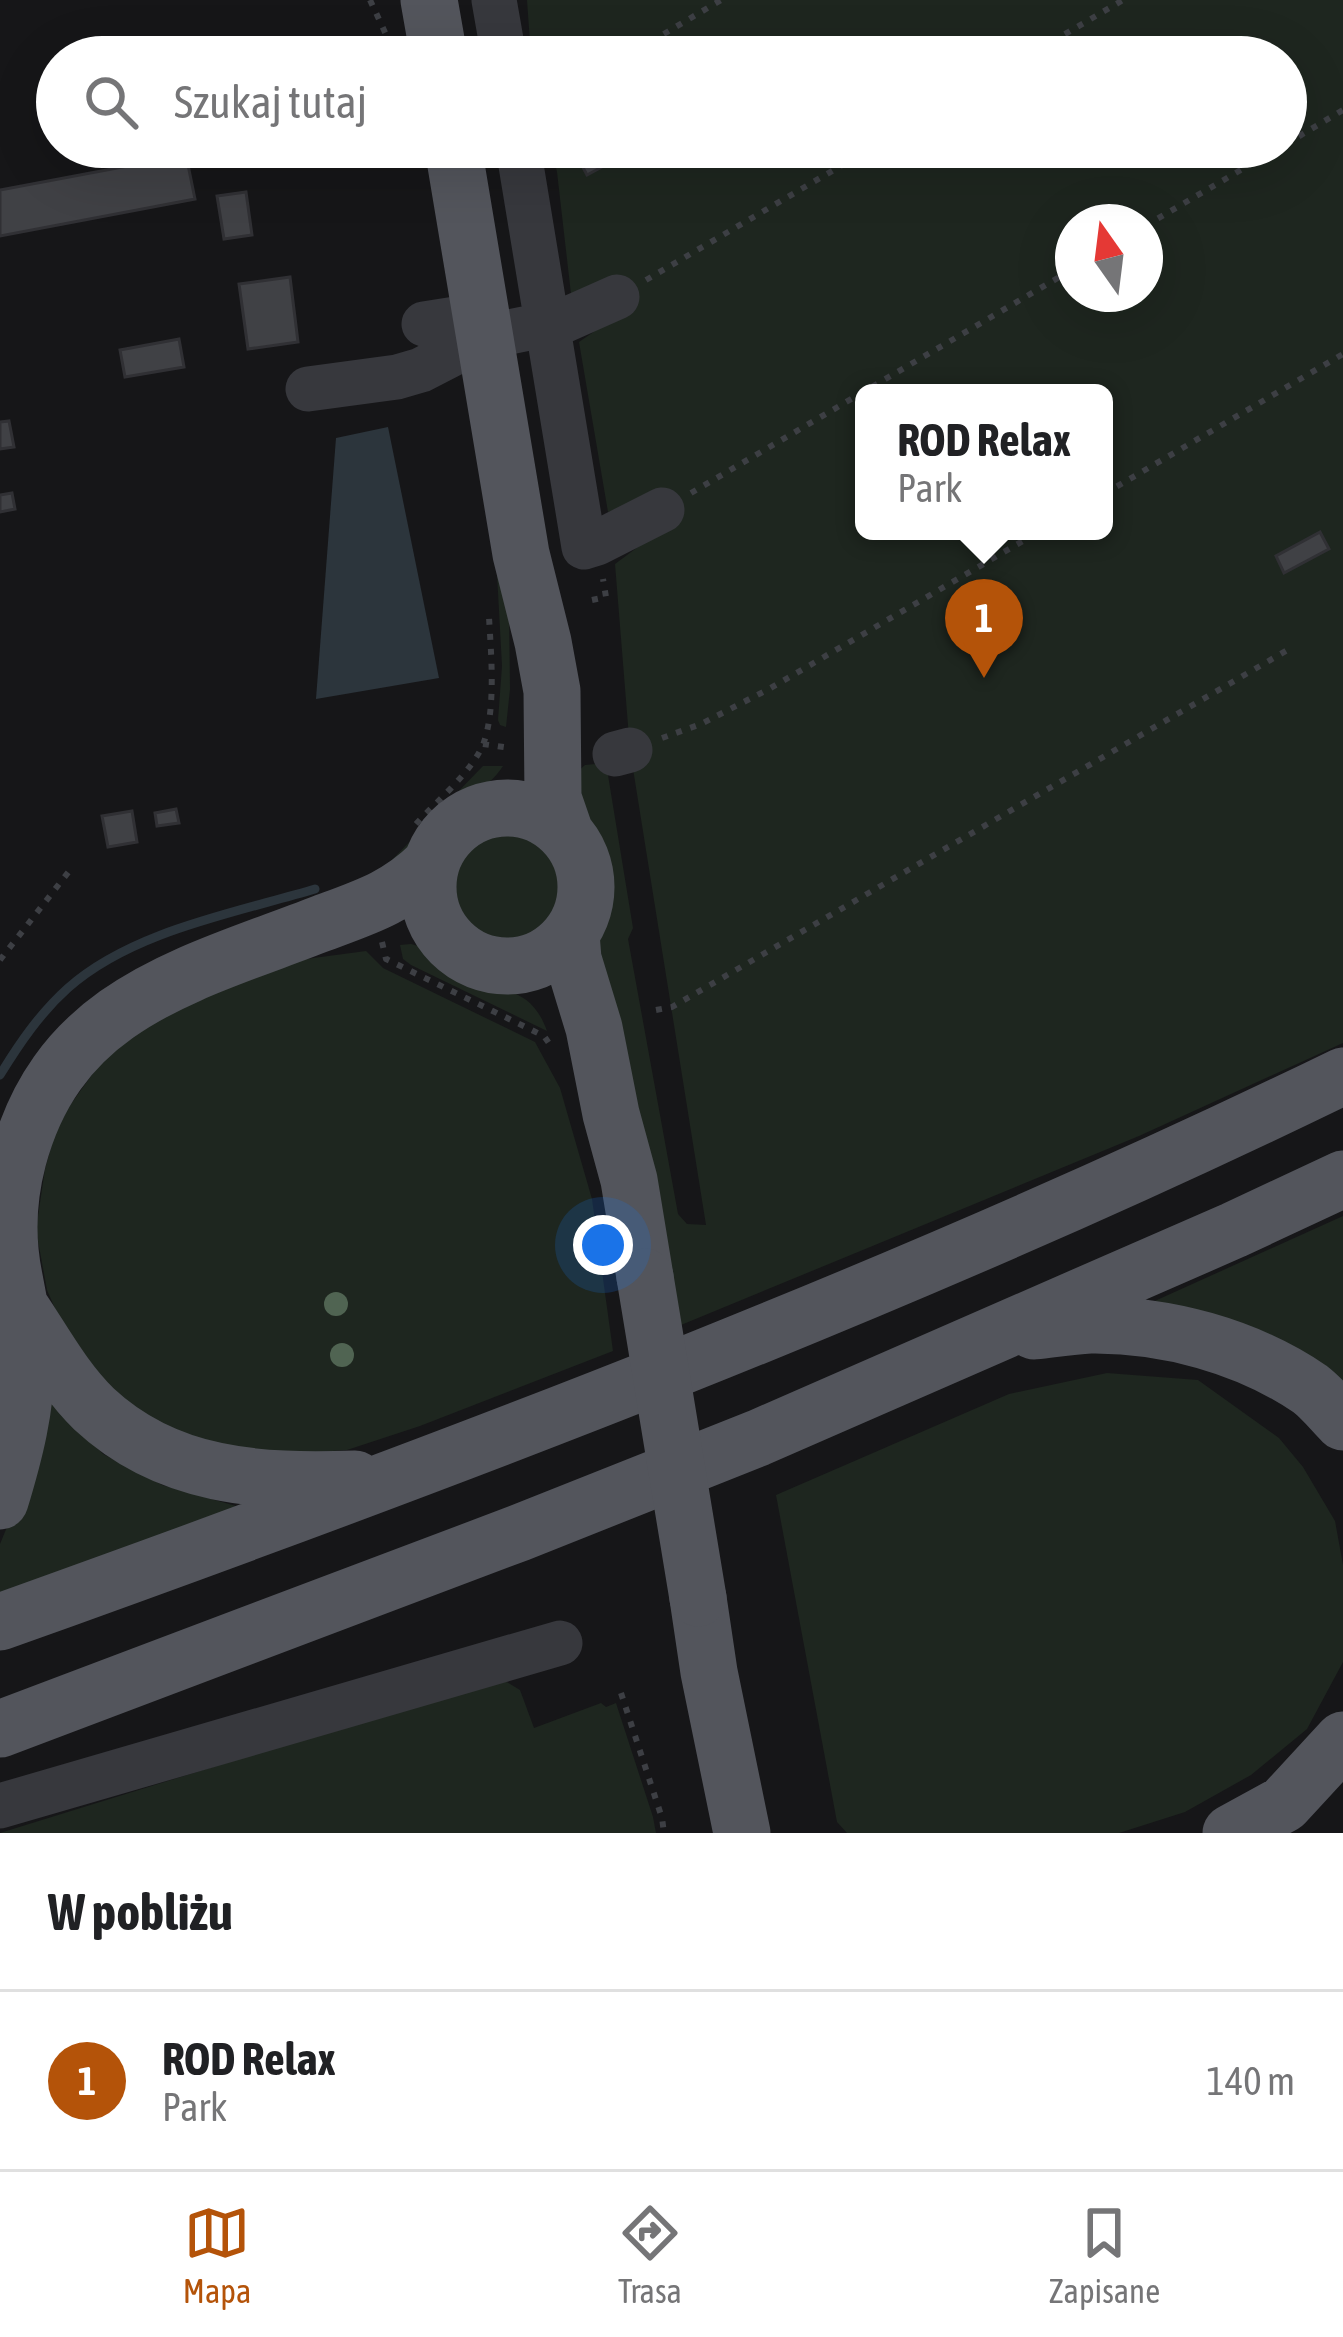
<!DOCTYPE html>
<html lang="pl">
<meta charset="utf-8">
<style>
body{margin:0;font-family:"Asap Condensed",sans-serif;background:#f6f6f6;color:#202124}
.compass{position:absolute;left:1055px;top:204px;width:108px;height:108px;border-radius:50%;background:#fff;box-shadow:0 12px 48px #0002;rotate:346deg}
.you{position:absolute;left:603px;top:1245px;width:42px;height:42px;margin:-30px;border:9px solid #fff;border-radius:50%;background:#1a73e8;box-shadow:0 0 0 18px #1a73e833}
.badge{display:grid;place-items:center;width:78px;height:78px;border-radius:50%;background:#b45309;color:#fff;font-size:39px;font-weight:700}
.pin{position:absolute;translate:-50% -99px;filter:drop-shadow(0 3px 6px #0008)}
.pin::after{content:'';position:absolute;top:63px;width:42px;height:36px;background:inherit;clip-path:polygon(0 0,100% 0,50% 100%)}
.popup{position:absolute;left:855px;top:384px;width:258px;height:156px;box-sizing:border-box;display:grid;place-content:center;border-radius:18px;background:#fff;filter:drop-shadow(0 3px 9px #0005);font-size:39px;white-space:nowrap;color:#757577}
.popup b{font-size:45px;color:#202124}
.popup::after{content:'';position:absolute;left:50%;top:100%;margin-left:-24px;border:24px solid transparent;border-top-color:#fff}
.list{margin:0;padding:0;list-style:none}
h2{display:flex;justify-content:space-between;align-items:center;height:156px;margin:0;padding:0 48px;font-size:51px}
h2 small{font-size:39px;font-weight:400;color:#757577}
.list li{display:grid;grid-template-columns:78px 1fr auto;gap:36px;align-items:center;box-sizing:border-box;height:180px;padding:0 48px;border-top:3px solid #e0e0e0}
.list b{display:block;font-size:45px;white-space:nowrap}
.list p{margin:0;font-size:39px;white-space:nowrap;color:#757577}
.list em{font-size:39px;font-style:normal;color:#757577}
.icon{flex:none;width:66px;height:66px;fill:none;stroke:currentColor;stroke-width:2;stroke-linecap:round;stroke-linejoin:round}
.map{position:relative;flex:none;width:1343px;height:1833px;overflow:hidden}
.search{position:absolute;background:#fff;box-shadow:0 12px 48px #0002;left:36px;right:36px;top:36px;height:132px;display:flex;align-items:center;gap:30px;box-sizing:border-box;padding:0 42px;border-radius:66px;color:#757577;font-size:45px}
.sheet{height:336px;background:#fff}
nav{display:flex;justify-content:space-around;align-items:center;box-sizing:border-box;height:168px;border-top:3px solid #e0e0e0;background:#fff;font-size:33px;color:#757577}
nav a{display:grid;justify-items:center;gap:6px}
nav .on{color:#b45309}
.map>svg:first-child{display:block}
</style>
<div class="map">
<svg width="1343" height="1833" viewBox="0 0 1343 1833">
<rect width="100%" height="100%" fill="#161618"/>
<!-- green -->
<path fill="#1e261f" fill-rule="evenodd" d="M 527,0 L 1343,0 L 1343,1043 L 1139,1136 L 681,1325 L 594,936 C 617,887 609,852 575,813 L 576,773 L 585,765 L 606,763 L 633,928 L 628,939 L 678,1214 L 687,1224 L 706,1225 L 630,750 L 615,564 L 669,524 L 655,497 L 608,512 L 579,342 L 625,310 L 571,294 L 557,172 L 551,147 L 1286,147 L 1286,57 L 531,57 ZM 1073,222 L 1145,222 L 1145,294 L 1073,294 ZM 864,393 L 1104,393 L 1104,531 L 864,531 Z
M 497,574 L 509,611 L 510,689 L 506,727 L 500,725 L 498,720 L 502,666 Z
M 483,766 L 503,766 C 480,802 437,801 420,847 L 388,864 Z
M452 887a57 57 0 1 1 114 0a57 57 0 1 1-114 0Z
M 411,944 C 432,949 442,965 461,974 C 498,994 530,983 547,1031 L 411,965 L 403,959 L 400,945 Z
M 366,951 L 383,968 L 535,1042 L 560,1088 L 592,1199 L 613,1351 L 420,1426 L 347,1450 L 277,1455 L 175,1437 L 100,1382 L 66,1334 L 47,1290 L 36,1230 L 45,1169 L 58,1122 L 104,1058 L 171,1009 L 291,961 Z
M 1343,1216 L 1343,1384 L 1137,1309 Z
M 1107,1373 L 1198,1380 L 1279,1438 L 1303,1467 L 1335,1521 L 1343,1565 L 1343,1662 L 1307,1729 L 1251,1775 L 1185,1812 L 1119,1833 L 847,1833 L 837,1822 L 776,1495 L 1009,1394 Z
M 45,1394 L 103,1454 L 162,1485 L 243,1508 L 0,1593 L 0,1544 L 28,1476 Z
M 500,1678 L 520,1690 L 534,1728 L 601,1703 L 606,1707 L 616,1703 L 653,1817 L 656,1833 L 0,1833 Z"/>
<!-- water -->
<path fill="#2c353c" d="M 388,427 L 439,678 L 316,699 L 336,438 Z"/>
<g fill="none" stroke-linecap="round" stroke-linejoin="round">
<!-- stream -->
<path stroke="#2c353c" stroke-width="9" d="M 0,1075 C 19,1044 40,1013 68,988 C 132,931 235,913 315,889"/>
</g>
<!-- building -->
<path fill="#404145" stroke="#303034" stroke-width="3" d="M 572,147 L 622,147 L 626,154 L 587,175 Z
M 186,155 L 195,199 L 0,236 L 0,190 Z
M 246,192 L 252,235 L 224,239 L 217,196 Z
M 290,277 L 298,342 L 248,349 L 239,284 Z
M 179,339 L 184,367 L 125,377 L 120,350 Z
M 9,421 L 14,447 L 0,449 L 0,422 Z
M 12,493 L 15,509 L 0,512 L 0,495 Z
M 1320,532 L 1329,549 L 1284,573 L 1276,556 Z
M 176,809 L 179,823 L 157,826 L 155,813 Z
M 132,811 L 137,842 L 108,847 L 102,816 Z"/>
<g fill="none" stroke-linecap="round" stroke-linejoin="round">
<!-- path -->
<path stroke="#3d3f44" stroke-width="6" stroke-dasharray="6 9" stroke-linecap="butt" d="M 370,0 L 390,43
M 625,57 L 721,0
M 1026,57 L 1123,0
M 1286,144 L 1343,110
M 1145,226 L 1280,147
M 646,280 L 873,147
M 691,493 L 1073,269
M 1104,494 L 1343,354
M 592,600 L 606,597 L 603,579
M 662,738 L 701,724 L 769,689 L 1040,531
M 483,744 L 510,748
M 416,824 C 436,802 474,770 484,742 C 496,707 491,653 489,617
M 382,942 L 386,959 L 544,1036 L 553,1049
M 0,960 L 70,870
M 656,1010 L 672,1007 L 1291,648
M 621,1693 L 662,1818 L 664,1833"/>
<!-- minor -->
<path stroke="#37383d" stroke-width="45" d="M 494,0 L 504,57
M 518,147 L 584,547 L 597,543 L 662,510
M 424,324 L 481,315
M 308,389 L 397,377 L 421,370 L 485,337 L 563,321 L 617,297
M 615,754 L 630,750
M 0,1806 L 560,1643"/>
<!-- major -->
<path stroke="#53555c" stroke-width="57" d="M 429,0 L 439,57
M 453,147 L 521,554 L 543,642 L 552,691 L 553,798 L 564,830
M428 887a79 79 0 1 1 158 0a79 79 0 1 1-158 0Z
M 571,934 L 573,959 L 594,1028 L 611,1114 L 629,1180 L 645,1277
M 23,1311 C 45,1344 65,1381 94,1409 C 168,1478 259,1482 355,1479
M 1034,1331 C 1053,1329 1071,1326 1090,1325 C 1165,1324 1247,1346 1310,1389 C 1322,1398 1332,1411 1343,1422
M 0,1501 C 14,1455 27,1406 26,1358 C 25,1330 19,1304 14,1277 C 6,1238 8,1197 18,1159 C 59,1004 188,975 320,924 C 363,908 397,898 431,864
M 698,1598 L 709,1672 L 742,1833
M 0,1622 C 455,1459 908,1288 1343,1076
M 0,1729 L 519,1533 L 758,1438 L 1234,1230 L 1343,1179
M 1231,1833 L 1284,1804 L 1343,1740"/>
<!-- major-bridge -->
<path stroke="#53555c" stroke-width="57" d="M 645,1277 L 698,1598"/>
</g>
<!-- trees -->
<g fill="#506452">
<circle cx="336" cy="1304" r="12"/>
<circle cx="342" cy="1355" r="12"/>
</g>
</svg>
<svg class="compass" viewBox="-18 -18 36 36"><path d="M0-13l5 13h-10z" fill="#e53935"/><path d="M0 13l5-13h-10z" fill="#757577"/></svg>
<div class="you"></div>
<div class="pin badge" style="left:984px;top:678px">1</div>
<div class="popup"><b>ROD Relax</b>Park</div>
<div class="search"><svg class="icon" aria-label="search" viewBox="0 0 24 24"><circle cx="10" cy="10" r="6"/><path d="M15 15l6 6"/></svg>Szukaj tutaj</div>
</div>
<section class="sheet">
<h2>W pobliżu<small></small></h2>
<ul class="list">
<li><span class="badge">1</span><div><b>ROD Relax</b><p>Park</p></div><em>140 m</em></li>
</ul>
</section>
<nav>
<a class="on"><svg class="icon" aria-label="map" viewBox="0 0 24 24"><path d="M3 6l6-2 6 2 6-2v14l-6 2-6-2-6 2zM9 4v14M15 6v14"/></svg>Mapa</a>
<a><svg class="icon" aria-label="directions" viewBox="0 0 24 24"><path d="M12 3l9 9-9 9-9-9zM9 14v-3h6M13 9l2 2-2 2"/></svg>Trasa</a>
<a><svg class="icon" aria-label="saved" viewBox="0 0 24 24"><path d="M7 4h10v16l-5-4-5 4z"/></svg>Zapisane</a>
</nav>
